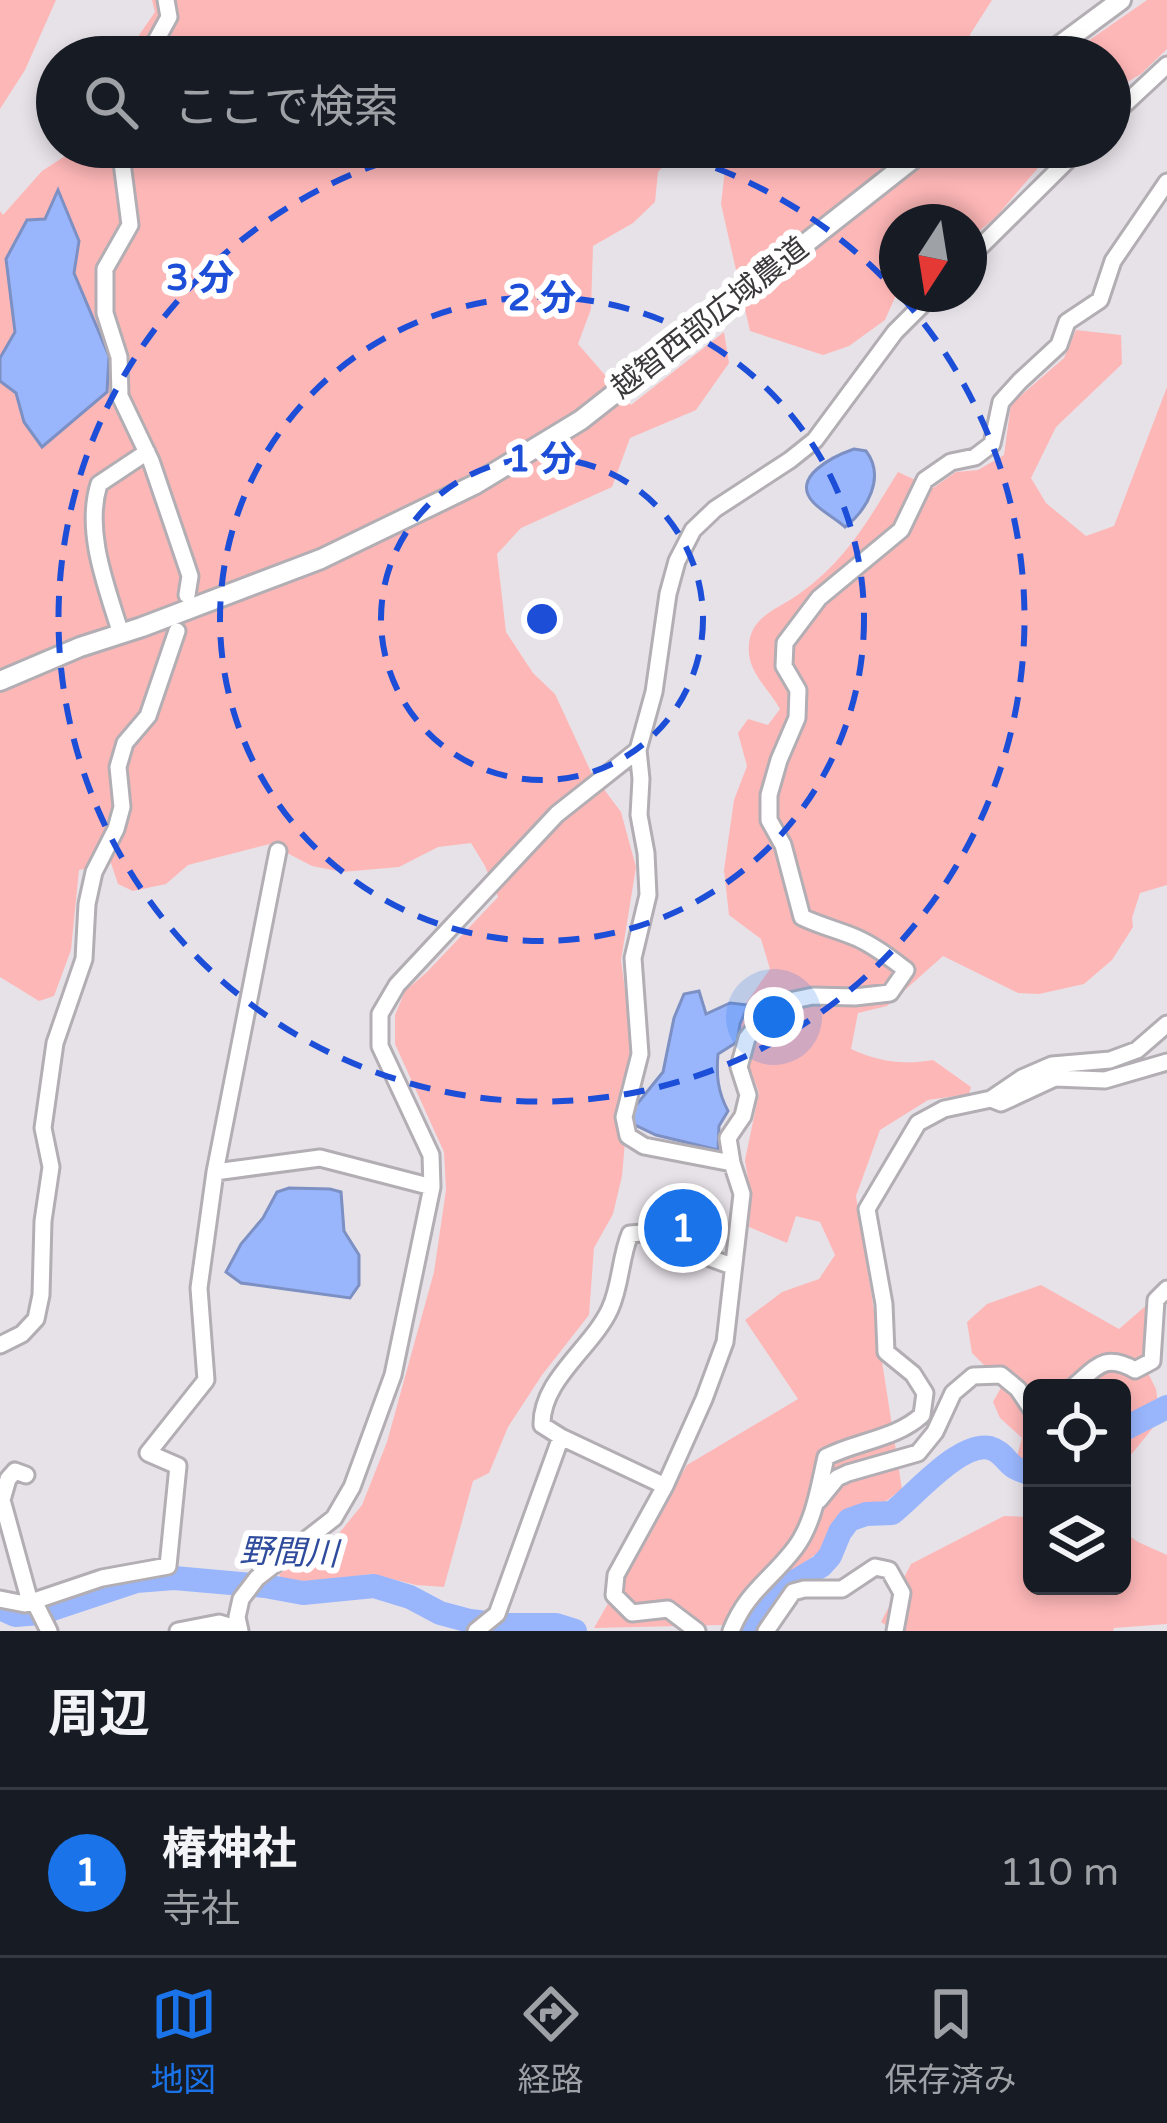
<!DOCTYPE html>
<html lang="ja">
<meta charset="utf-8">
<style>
body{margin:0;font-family:"Varela Round","Noto Sans JP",sans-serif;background:#20242c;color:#f1f3f6}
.controls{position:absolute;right:36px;bottom:36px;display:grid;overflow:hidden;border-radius:18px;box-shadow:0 6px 18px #0003}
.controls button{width:108px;height:108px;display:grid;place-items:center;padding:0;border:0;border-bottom:3px solid #363941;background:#171b24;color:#f1f3f6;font:60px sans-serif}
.compass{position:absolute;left:879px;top:204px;width:108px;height:108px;border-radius:50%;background:#171b24;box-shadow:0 6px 18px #0003;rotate:192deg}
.you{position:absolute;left:774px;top:1017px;width:42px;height:42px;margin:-30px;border:9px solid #fff;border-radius:50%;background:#1a73e8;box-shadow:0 0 0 18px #1a73e833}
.badge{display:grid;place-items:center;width:78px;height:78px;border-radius:50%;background:#1a73e8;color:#fff;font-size:39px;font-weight:700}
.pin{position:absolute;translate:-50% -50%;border:6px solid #fff;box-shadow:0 3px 12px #0006}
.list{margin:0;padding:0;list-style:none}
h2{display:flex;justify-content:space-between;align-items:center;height:156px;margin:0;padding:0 48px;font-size:51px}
h2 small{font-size:39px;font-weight:400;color:#9ea1a6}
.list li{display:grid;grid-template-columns:78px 1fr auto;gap:36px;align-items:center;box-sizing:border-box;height:168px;padding:0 48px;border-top:3px solid #363941}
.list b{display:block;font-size:45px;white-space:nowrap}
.list p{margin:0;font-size:39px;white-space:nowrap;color:#9ea1a6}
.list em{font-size:39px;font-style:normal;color:#9ea1a6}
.icon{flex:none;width:66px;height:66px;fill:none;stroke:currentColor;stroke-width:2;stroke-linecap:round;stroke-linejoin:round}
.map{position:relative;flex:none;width:1167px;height:1631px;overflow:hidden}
.search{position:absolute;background:#171b24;box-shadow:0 6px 18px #0003;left:36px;right:36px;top:36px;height:132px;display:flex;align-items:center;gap:30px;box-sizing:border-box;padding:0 42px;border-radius:66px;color:#9ea1a6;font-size:45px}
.sheet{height:324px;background:#171b24}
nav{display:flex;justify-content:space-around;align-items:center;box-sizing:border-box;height:168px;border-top:3px solid #363941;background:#171b24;font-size:33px;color:#9ea1a6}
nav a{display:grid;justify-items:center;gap:6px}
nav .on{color:#1a73e8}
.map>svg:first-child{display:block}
</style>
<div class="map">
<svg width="1167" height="1631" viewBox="0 0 1167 1631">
<rect width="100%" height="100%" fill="#e7e2e8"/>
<!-- green -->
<path fill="#feb7b7" d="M 0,0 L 56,0 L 25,70 L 0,109 Z
M 152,0 L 992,0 L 971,33 L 960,57 L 124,57 L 155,12 Z
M 1147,0 L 1167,0 L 1167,49 L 1141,74 L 1110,92 L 1110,57 L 1068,55 Z
M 79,147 L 1056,147 L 995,218 L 969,239 L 969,222 L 897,222 L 897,293 L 885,320 L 849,346 L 823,355 L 750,331 L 721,204 L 726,161 L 678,151 L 658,172 L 655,202 L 633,223 L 593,246 L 591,309 L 578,344 L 631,405 L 724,332 L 729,363 L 696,410 L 630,438 L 612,487 L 521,528 L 497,554 L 506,632 L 533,673 L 555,694 L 591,772 L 621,812 L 636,867 L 621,960 L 633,1051 L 622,1176 L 613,1214 L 594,1248 L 589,1315 L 542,1375 L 508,1427 L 489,1473 L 473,1481 L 444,1587 L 416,1585 L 372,1574 L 306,1582 L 282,1581 L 279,1574 L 336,1537 L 362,1505 L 387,1442 L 434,1272 L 446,1190 L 444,1152 L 395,1044 L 395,1015 L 405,991 L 427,972 L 498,897 L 485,866 L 471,843 L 438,847 L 399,867 L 342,872 L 312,866 L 270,844 L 188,865 L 166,884 L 133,891 L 118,884 L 111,863 L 79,870 L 71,950 L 54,996 L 39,1001 L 0,977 L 0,211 L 3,215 L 42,171 Z
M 1076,330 L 1121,335 L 1122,364 L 1056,427 L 1031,478 L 1046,503 L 1086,536 L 1114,526 L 1167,387 L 1167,885 L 1140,893 L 1132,918 L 1133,927 L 1112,960 L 1084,984 L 1039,994 L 1018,993 L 943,956 L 887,1006 L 858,1013 L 851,1049 C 880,1062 902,1065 933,1060 L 971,1087 L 969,1094 L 928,1100 L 880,1130 L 856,1196 L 902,1489 L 722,1625 L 594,1628 L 687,1465 L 798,1399 L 745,1320 L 782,1292 L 819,1279 L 835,1255 L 820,1222 L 796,1216 L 787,1243 L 749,1227 L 751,1199 L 745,1160 L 759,1093 L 733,1022 L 770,969 L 761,939 L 729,915 L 724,870 L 734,800 L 747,766 L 738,733 L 748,719 L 768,725 L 780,709 C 768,687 746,672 749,644 C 751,616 780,608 799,594 C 847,560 868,520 898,472 L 933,488 L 956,472 L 978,470 L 1004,455 L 1011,404 L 1064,358 Z
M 1041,1285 L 1119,1329 L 1149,1303 L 1147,1371 L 1156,1389 L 1160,1419 L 1122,1466 L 1122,1388 L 1032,1388 L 1032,1483 L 1016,1460 L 1022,1438 L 1000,1418 L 993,1402 L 1003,1384 L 972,1353 L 967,1322 L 987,1304 Z
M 1004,1516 L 1032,1517 L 1032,1586 L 1122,1586 L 1122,1531 L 1138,1542 L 1167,1555 L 1167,1624 L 1114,1628 L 1113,1631 L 895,1631 L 881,1622 L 911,1564 Z"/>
<!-- water -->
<path fill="#99b6fd" stroke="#7d90c3" stroke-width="3" d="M 58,190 L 79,241 L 74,273 L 109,356 L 107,392 L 42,447 L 24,422 L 16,393 L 0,381 L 0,358 L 15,332 L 6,259 L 27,220 L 45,219 Z
M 854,449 L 866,451 C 886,477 867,510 845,527 C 835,518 821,511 813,502 C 790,477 834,456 854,449 Z
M 699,991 L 706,1014 L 730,1003 L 748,1005 L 740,1024 L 737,1042 L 718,1054 C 716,1076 718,1092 728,1111 L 719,1126 L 718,1150 L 656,1135 L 633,1124 L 633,1109 L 663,1072 L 674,1018 L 684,994 Z
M 289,1188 L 330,1189 L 341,1192 L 344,1231 L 359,1255 L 359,1285 L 350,1298 L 241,1283 L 226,1272 L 241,1244 L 263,1218 L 277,1192 Z"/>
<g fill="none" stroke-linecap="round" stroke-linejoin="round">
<!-- river -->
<path stroke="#99b6fd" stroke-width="24" d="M 1122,1430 L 1167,1407
M 0,1608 L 15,1615 L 40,1613 L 136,1581 L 174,1578 L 265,1586 L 303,1593 L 374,1586 L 410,1597 L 440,1613 L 470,1621 L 503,1625 L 556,1625 L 575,1631
M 750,1631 L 792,1583 L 821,1566 L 830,1556 L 840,1532 L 849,1520 L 866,1514 L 892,1513 C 914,1496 960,1441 990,1448 C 1001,1451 1006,1461 1014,1467 C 1018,1470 1027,1472 1032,1474"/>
<defs>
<path id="minor" d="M 147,57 L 169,17 L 166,0
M 1110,118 L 1167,65
M 120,147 L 130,225 L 105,269 L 105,313 L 119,357 L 120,396 L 151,461 L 185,561 L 190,576 L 187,595
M 969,258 L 1081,147
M 121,634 C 107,588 84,532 99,484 L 147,452
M 991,1099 L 1001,1103 L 1055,1078 L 1105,1080 L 1167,1062
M 732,1163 L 644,1146 L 628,1136 L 624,1117 L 640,1054 L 633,958 L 648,895 L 646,853 L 639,815 L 641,779 L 638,750 L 654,692 L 668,594 L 677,561 L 693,530 L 715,509 L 790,460 L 815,440 L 895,332 L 933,294
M 215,1172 L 320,1158 L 432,1187
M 0,1345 L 22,1334 L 36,1319 L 41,1295 L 43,1221 L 51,1167 L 43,1128 L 55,1043 L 84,959 L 87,904 L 94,872 L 116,829 L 122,807 L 118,767 L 125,743 L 148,716 L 177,631
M 1072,1388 C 1096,1368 1104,1352 1135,1370 L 1152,1361 L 1156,1300 L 1167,1289
M 561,1437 L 542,1425 C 541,1380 592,1348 610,1309 C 621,1285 620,1258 630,1234 L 642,1233 L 732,1266
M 26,1475 L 15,1471 L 8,1479 L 2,1500 L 30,1602
M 819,1500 L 837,1478 L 848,1473 L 918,1453 L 935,1432 L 953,1393 L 973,1376 L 1001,1375 L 1018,1389 L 1032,1410
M 0,1599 L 25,1604 L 102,1578 L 168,1566 L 178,1466 L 148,1453 L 206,1380 L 199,1288 L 215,1172 L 278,851
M 34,1601 L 49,1631
M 178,1631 L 219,1623 L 239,1629
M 240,1631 L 237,1617 L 241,1599 L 257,1578 L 334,1518 L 352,1487 L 393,1375 L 432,1187 L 431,1155 L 380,1046 L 380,1014 L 397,985 L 557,814 L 638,750
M 476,1631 L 497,1614 L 561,1437 L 665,1486
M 697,1631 L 668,1609 L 632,1613 L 614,1595 L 616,1575 L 665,1486 L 704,1399 L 725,1342 L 742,1194 L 732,1163 L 728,1138 L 743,1116 L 748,1095 L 739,1067 L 747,1038 L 775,1004 L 813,996 L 855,997 L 890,993 L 906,970 C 890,958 875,946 857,938 C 839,930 820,926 802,917 L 783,845 L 769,820 L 769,795 L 779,760 L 797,718 L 798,690 L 784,666 L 785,643 L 819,598 L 901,530 L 925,480 L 951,462 L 975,457 L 992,444 L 1001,402 L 1020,381 L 1059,345 L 1067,322 L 1100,300 L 1113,261 L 1167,182
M 731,1631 C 747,1591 771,1580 795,1548 C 814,1523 819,1487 826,1457 C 857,1441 896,1439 922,1415 L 925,1393 L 913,1374 L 886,1352 L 884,1304 L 867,1209 L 918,1123 L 944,1109 L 991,1099 L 1022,1078 L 1052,1065 L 1110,1060 L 1137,1050 L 1167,1024
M 766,1631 L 793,1592 L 804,1589 L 842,1589 L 875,1567 L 889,1570 L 902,1593 L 895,1631"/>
<path id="tertiary" d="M 1044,57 L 1121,0
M 0,681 L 80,647 L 142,627 L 321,559 L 474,485 L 581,420 L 928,147"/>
</defs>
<!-- minor casing -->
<use href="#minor" stroke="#b2aeb3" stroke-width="21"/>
<!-- tertiary casing -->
<use href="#tertiary" stroke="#b2aeb3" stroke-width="24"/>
<!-- minor -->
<use href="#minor" stroke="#fff" stroke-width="15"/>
<!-- tertiary -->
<use href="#tertiary" stroke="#fff" stroke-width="18"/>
</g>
<!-- distance rings -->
<g fill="none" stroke="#1d4ed8" stroke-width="6" stroke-dasharray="21 15">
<circle cx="542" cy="619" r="161"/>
<circle cx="542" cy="619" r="322"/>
<path d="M647 147A483 483 0 0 1 895 290M901 296A483 483 0 1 1 437 147"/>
</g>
<g text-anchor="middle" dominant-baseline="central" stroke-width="12" stroke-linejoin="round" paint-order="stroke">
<!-- street labels -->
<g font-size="30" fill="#3b393b" stroke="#fff">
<text transform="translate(710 318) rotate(-38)">越智西部広域農道</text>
</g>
<!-- water labels -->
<g font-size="33" font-style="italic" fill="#2f4b9c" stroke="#fff">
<text transform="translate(289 1553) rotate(2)">野間川</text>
</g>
</g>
<circle cx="542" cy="619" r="18" fill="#1d4ed8" stroke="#fff" stroke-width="6"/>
<g font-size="36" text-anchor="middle" font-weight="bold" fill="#1d4ed8" stroke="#fff" stroke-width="12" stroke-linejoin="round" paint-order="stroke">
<text x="200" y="290">3 分</text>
<text x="542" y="310">2 分</text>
<text x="542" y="471">1 分</text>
</g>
</svg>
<div class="controls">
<button><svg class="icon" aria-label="locate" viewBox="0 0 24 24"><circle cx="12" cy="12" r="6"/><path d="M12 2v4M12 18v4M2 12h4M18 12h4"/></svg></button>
<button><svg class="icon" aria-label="layers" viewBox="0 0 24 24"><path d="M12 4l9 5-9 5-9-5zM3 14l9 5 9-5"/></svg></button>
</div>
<svg class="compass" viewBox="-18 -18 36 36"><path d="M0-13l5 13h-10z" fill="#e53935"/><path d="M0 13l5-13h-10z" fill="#9ea1a6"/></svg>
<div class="you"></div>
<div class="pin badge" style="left:683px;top:1228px">1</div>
<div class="search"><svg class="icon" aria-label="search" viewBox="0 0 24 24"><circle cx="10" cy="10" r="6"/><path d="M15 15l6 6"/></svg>ここで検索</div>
</div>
<section class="sheet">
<h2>周辺<small></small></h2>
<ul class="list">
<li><span class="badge">1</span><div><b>椿神社</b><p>寺社</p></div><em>110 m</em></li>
</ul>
</section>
<nav>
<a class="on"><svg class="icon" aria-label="map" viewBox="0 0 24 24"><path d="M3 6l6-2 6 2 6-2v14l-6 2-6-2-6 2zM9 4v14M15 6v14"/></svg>地図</a>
<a><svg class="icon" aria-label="directions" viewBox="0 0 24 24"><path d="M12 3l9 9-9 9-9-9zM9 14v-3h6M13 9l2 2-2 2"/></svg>経路</a>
<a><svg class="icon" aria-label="saved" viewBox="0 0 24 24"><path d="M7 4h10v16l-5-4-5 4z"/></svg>保存済み</a>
</nav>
